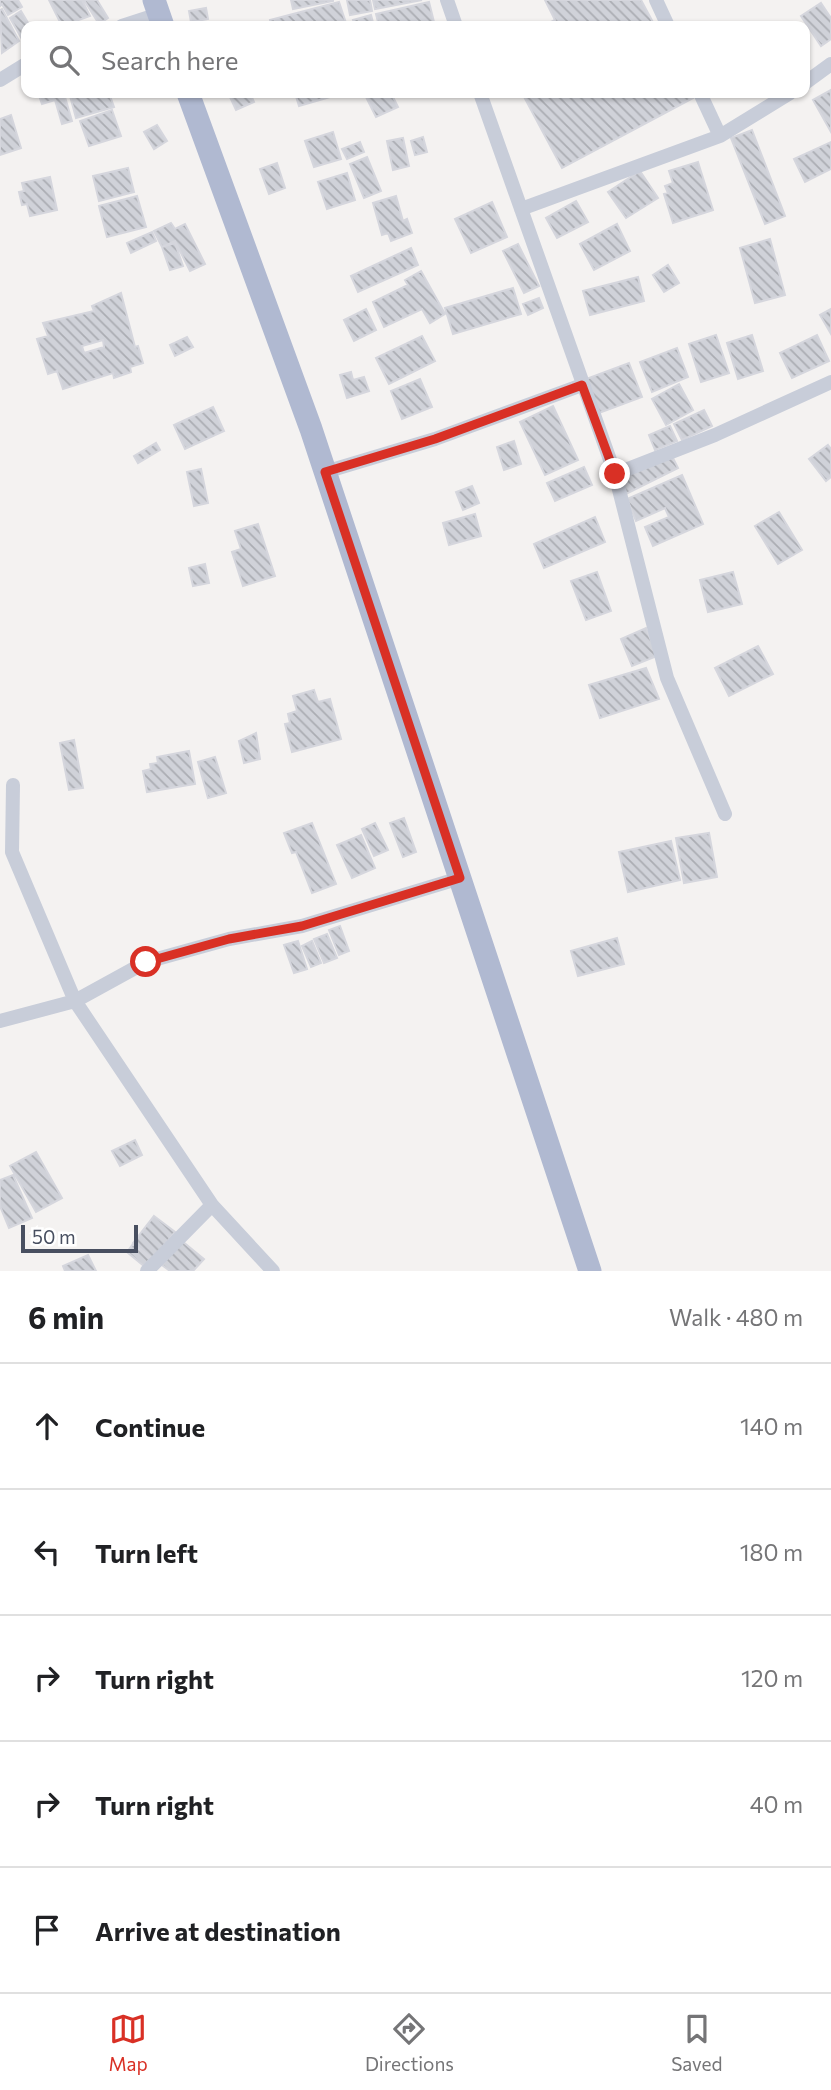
<!DOCTYPE html>
<meta charset="utf-8">
<style>
body{margin:0;font-family:Commissioner,sans-serif;background:#f2f2f2;color:#202124}
.scale{position:absolute;left:21px;bottom:18px;width:117px;box-sizing:border-box;padding-left:7px;border:4px solid #484f60;border-top:0;font-size:19px;line-height:24px;white-space:nowrap;color:#484f60;-webkit-text-stroke:5px #fff;paint-order:stroke}
.stop{position:absolute;width:21px;height:21px;margin:-16px;border:5px solid #d93025;border-radius:50%;background:#fff}
.stop.end{background:#d93025;border-color:#fff;box-shadow:0 2px 7px #0008}
.list{margin:0;padding:0;list-style:none}
h2{display:flex;justify-content:space-between;align-items:center;height:91px;margin:0;padding:0 28px;font-size:30px}
h2 small{font-size:23px;font-weight:400;color:#757577}
.list li{display:grid;grid-template-columns:46px 1fr auto;gap:21px;align-items:center;box-sizing:border-box;height:126px;padding:0 28px;border-top:2px solid #e0e0e0}
.list b{display:block;font-size:26px;white-space:nowrap}
.list em{font-size:23px;font-style:normal;color:#757577}
.icon{flex:none;width:38px;height:38px;fill:none;stroke:currentColor;stroke-width:2;stroke-linecap:round;stroke-linejoin:round}
.map{position:relative;flex:none;width:831px;height:1271px;overflow:hidden}
.search{position:absolute;background:#fff;box-shadow:0 2px 5px #0004;left:21px;right:21px;top:21px;height:77px;display:flex;align-items:center;gap:18px;box-sizing:border-box;padding:0 24px;border-radius:14px;color:#757577;font-size:26px}
.sheet{height:721px;background:#fff}
nav{display:flex;justify-content:space-around;align-items:center;box-sizing:border-box;height:98px;border-top:2px solid #e0e0e0;background:#fff;font-size:19px;color:#757577}
nav a{display:grid;justify-items:center;gap:4px}
nav .on{color:#d93025}
.map>svg:first-child{display:block}
</style>
<div class="map">
<svg width="831" height="1271" viewBox="0 0 831 1271">
<defs>
<pattern id="building-back-hatch" width="6" height="6" patternUnits="userSpaceOnUse" patternTransform="scale(1.75)"><rect width="6" height="6" fill="#d0d2d9"/><path d="M-1 5l2 2M0 0l6 6M5-1l2 2" fill="none" stroke="#abadb3"/></pattern>
</defs>
<rect width="100%" height="100%" fill="#f4f2f1"/>
<!-- building -->
<path fill="url(#building-back-hatch)" stroke="#d5d6dd" stroke-width="2" fill-rule="evenodd" d="M 0,0 L 18,0 L 22,7 L 8,15 L 2,4 L 0,6 Z
M 49,0 L 82,0 L 90,16 L 62,26 Z
M 84,0 L 97,0 L 108,18 L 99,24 Z
M 291,0 L 333,0 L 333,1 L 293,9 Z
M 347,0 L 370,0 L 372,11 L 350,15 Z
M 373,0 L 422,0 L 375,9 Z
M 545,0 L 641,0 L 655,26 L 543,26 L 555,20 Z
M 339,2 L 347,26 L 271,26 L 270,20 Z
M 429,2 L 435,26 L 379,26 L 376,14 Z
M 821,3 L 831,18 L 831,39 L 821,46 L 801,16 Z
M 206,8 L 208,19 L 191,22 L 189,11 Z
M 2,9 L 19,41 L 2,53 L 0,10 Z
M 21,11 L 30,26 L 26,26 L 26,36 L 22,39 L 10,18 Z
M 371,15 L 374,26 L 355,26 L 353,20 Z
M 831,90 L 831,132 L 813,100 Z
M 38,93 L 109,93 L 114,107 L 76,118 L 70,96 L 65,97 L 72,121 L 62,124 L 55,100 L 42,104 Z
M 240,93 L 250,93 L 254,102 L 236,110 L 230,97 Z
M 295,93 L 329,93 L 330,97 L 299,106 Z
M 364,93 L 391,93 L 398,107 L 376,117 Z
M 522,93 L 690,93 L 693,98 L 562,168 Z
M 112,110 L 121,136 L 89,146 L 80,121 Z
M 11,115 L 21,148 L 0,155 L 0,119 Z
M 157,125 L 167,141 L 154,149 L 144,132 Z
M 752,130 L 785,216 L 765,224 L 731,138 Z
M 333,132 L 341,159 L 314,167 L 305,141 Z
M 423,137 L 427,152 L 415,155 L 411,141 Z
M 403,138 L 409,166 L 393,170 L 387,141 Z
M 360,142 L 364,152 L 347,159 L 342,149 Z
M 831,142 L 831,169 L 805,182 L 794,159 Z
M 367,157 L 381,191 L 364,198 L 350,164 Z
M 698,162 L 713,210 L 673,223 L 664,194 L 668,193 L 665,186 L 673,183 L 669,171 Z
M 277,163 L 285,188 L 269,194 L 260,169 Z
M 128,168 L 134,192 L 99,201 L 93,176 Z
M 640,171 L 658,198 L 626,218 L 608,192 Z
M 347,173 L 355,200 L 327,209 L 318,182 Z
M 50,177 L 57,210 L 30,216 L 27,204 L 22,205 L 19,192 L 24,191 L 22,183 Z
M 137,196 L 146,227 L 107,237 L 99,206 Z
M 396,196 L 403,221 L 407,219 L 412,233 L 391,241 L 388,233 L 382,235 L 373,203 Z
M 576,201 L 588,222 L 557,238 L 546,218 Z
M 492,202 L 507,237 L 471,253 L 455,219 Z
M 171,223 L 175,229 L 185,224 L 205,264 L 190,271 L 175,241 L 162,247 L 154,231 Z
M 617,224 L 630,251 L 594,270 L 580,244 Z
M 152,232 L 156,241 L 131,253 L 127,243 Z
M 770,239 L 785,295 L 755,303 L 740,248 Z
M 175,243 L 183,266 L 170,270 L 162,247 Z
M 518,244 L 539,286 L 524,293 L 503,251 Z
M 411,248 L 418,265 L 358,292 L 351,276 Z
M 668,265 L 679,283 L 664,292 L 653,275 Z
M 421,271 L 445,314 L 430,323 L 422,309 L 384,327 L 373,302 L 408,285 L 405,280 Z
M 638,277 L 644,301 L 590,315 L 583,291 Z
M 513,288 L 521,314 L 453,334 L 445,308 Z
M 121,293 L 135,347 L 138,346 L 143,363 L 130,367 L 131,372 L 114,378 L 113,373 L 63,389 L 57,371 L 48,374 L 37,339 L 48,336 L 43,323 L 94,311 L 92,306 ZM 103,340 L 104,347 L 84,353 L 82,346 Z
M 539,298 L 543,308 L 528,315 L 523,304 Z
M 366,309 L 376,330 L 354,341 L 344,320 Z
M 831,309 L 831,334 L 820,315 Z
M 716,335 L 729,373 L 701,382 L 689,344 Z
M 752,335 L 763,371 L 738,379 L 727,343 Z
M 817,335 L 829,361 L 792,378 L 780,353 Z
M 422,336 L 435,361 L 389,384 L 376,358 Z
M 187,337 L 193,347 L 175,356 L 170,345 Z
M 677,348 L 688,377 L 652,392 L 640,362 Z
M 629,363 L 642,397 L 599,413 L 586,379 Z
M 351,372 L 353,380 L 364,377 L 369,391 L 347,398 L 340,375 Z
M 420,379 L 432,407 L 402,419 L 391,391 Z
M 679,384 L 693,410 L 666,425 L 652,399 Z
M 553,406 L 578,460 L 545,475 L 520,422 Z
M 213,407 L 224,431 L 185,449 L 174,425 Z
M 704,410 L 712,426 L 682,440 L 674,424 Z
M 670,426 L 677,441 L 655,450 L 649,435 Z
M 514,441 L 521,464 L 504,470 L 497,447 Z
M 156,443 L 160,450 L 138,463 L 134,456 Z
M 828,445 L 831,449 L 831,477 L 826,481 L 809,459 Z
M 671,454 L 678,468 L 626,494 L 618,479 Z
M 584,467 L 592,485 L 555,501 L 547,483 Z
M 201,469 L 208,503 L 194,506 L 187,472 Z
M 682,475 L 703,524 L 653,546 L 645,527 L 669,517 L 665,508 L 636,521 L 627,499 Z
M 472,486 L 479,503 L 463,510 L 456,492 Z
M 779,512 L 802,550 L 778,564 L 755,526 Z
M 475,514 L 481,536 L 449,545 L 443,523 Z
M 595,517 L 605,542 L 544,568 L 534,544 Z
M 258,524 L 275,576 L 243,586 L 232,552 L 241,549 L 235,531 Z
M 205,564 L 209,583 L 193,586 L 189,568 Z
M 597,572 L 611,611 L 586,620 L 571,581 Z
M 733,572 L 742,604 L 708,612 L 700,580 Z
M 646,628 L 657,656 L 632,666 L 621,639 Z
M 758,646 L 773,674 L 729,696 L 715,668 Z
M 646,668 L 659,699 L 600,718 L 589,685 Z
M 314,690 L 318,702 L 330,699 L 341,739 L 292,752 L 285,724 L 290,723 L 288,714 L 297,711 L 293,696 Z
M 256,733 L 260,759 L 244,763 L 239,741 Z
M 74,740 L 83,788 L 69,790 L 60,743 Z
M 189,751 L 195,784 L 147,792 L 143,771 L 151,769 L 150,764 L 158,763 L 157,757 Z
M 215,757 L 226,793 L 208,798 L 198,762 Z
M 404,818 L 416,852 L 403,857 L 390,823 Z
M 312,823 L 336,884 L 312,893 L 296,852 L 292,853 L 284,833 Z
M 375,823 L 388,850 L 374,856 L 362,829 Z
M 709,833 L 717,877 L 684,883 L 676,838 Z
M 361,835 L 375,868 L 352,878 L 337,845 Z
M 671,841 L 680,880 L 628,892 L 619,852 Z
M 340,926 L 349,951 L 339,955 L 329,930 Z
M 327,934 L 337,958 L 324,963 L 314,939 Z
M 617,938 L 624,964 L 578,976 L 571,951 Z
M 298,941 L 307,969 L 294,973 L 284,945 Z
M 312,941 L 321,963 L 311,967 L 302,946 Z
M 135,1140 L 142,1155 L 120,1166 L 112,1151 Z
M 36,1152 L 62,1198 L 36,1212 L 10,1166 Z
M 13,1175 L 32,1218 L 9,1228 L 0,1206 L 0,1180 Z
M 154,1216 L 175,1232 L 153,1259 L 133,1243 Z
M 182,1241 L 204,1259 L 193,1271 L 170,1271 L 162,1265 Z
M 133,1244 L 150,1259 L 144,1266 L 127,1252 Z
M 88,1255 L 96,1271 L 65,1271 L 63,1266 Z"/>
<g fill="none" stroke-linecap="round" stroke-linejoin="round">
<!-- street -->
<path stroke="#c8cdd9" stroke-width="14" d="M 447,0 L 456,26
M 656,0 L 668,26
M 122,26 L 159,14
M 0,80 L 26,64
M 805,83 L 831,64
M 480,93 L 615,474 L 667,678 L 725,814
M 700,93 L 720,136
M 521,209 L 720,136 L 790,93
M 325,472 L 435,439 L 582,385
M 615,474 L 715,435 L 831,382
M 13,785 L 12,852 L 75,1001 L 212,1205 L 273,1271
M 0,1021 L 75,1001 L 146,962 L 229,939 L 302,926 L 460,878
M 147,1271 L 212,1205"/>
<!-- primary -->
<path stroke="#b0b9d1" stroke-width="23" d="M 154,0 L 163,26
M 188,93 L 311,429 L 590,1271"/>
</g>
<g fill="none" stroke-linecap="round" stroke-linejoin="round">
<!-- route -->
<path stroke="#d93025" stroke-width="9" d="M 146,962 L 229,939 L 302,926 L 460,878 L 325,472 L 435,439 L 582,385 L 615,474"/>
</g>
</svg>
<div class="scale">50 m</div>
<div class="stop" style="left:146px;top:962px"></div>
<div class="stop end" style="left:615px;top:474px"></div>
<div class="search"><svg class="icon" aria-label="search" viewBox="0 0 24 24"><circle cx="10" cy="10" r="6"/><path d="M15 15l6 6"/></svg>Search here</div>
</div>
<section class="sheet">
<h2>6 min<small>Walk · 480 m</small></h2>
<ul class="list">
<li><svg class="icon" aria-label="ahead" viewBox="0 0 24 24"><path d="M12 20V5M6 11l6-6 6 6"/></svg><div><b>Continue</b></div><em>140 m</em></li>
<li><svg class="icon" aria-label="left" viewBox="0 0 24 24"><path d="M17 20v-9H6M10 6l-5 5 5 5"/></svg><div><b>Turn left</b></div><em>180 m</em></li>
<li><svg class="icon" aria-label="right" viewBox="0 0 24 24"><path d="M7 20v-9h11M14 6l5 5-5 5"/></svg><div><b>Turn right</b></div><em>120 m</em></li>
<li><svg class="icon" aria-label="right" viewBox="0 0 24 24"><path d="M7 20v-9h11M14 6l5 5-5 5"/></svg><div><b>Turn right</b></div><em>40 m</em></li>
<li><svg class="icon" aria-label="arrive" viewBox="0 0 24 24"><path d="M6 21V4h12l-3 4 3 4H6"/></svg><div><b>Arrive at destination</b></div></li>
</ul>
</section>
<nav>
<a class="on"><svg class="icon" aria-label="map" viewBox="0 0 24 24"><path d="M3 6l6-2 6 2 6-2v14l-6 2-6-2-6 2zM9 4v14M15 6v14"/></svg>Map</a>
<a><svg class="icon" aria-label="directions" viewBox="0 0 24 24"><path d="M12 3l9 9-9 9-9-9zM9 14v-3h6M13 9l2 2-2 2"/></svg>Directions</a>
<a><svg class="icon" aria-label="saved" viewBox="0 0 24 24"><path d="M7 4h10v16l-5-4-5 4z"/></svg>Saved</a>
</nav>
